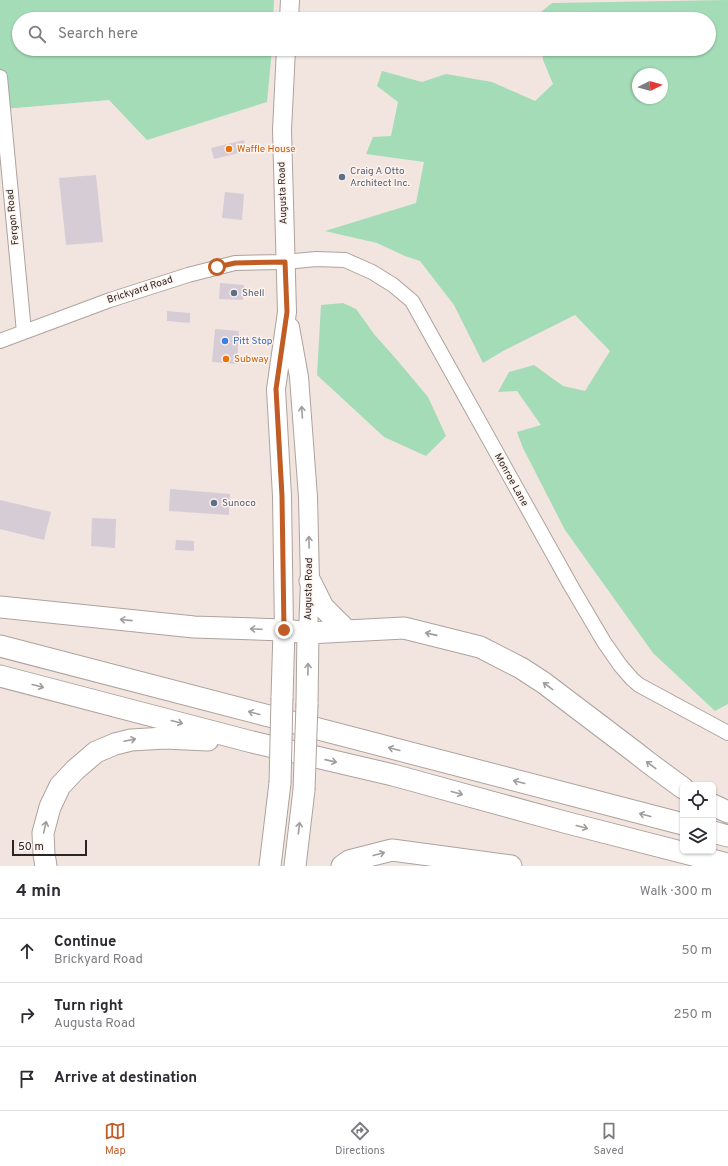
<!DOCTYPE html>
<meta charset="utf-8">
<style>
body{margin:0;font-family:Overpass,sans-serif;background:#f2f2f3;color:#2b2b33}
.controls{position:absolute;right:12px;bottom:12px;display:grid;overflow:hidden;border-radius:6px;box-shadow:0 1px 3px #0004}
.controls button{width:36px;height:36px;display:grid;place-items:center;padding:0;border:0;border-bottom:1px solid #e1e1e2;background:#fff;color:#2b2b33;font:20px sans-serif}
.compass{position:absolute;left:632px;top:68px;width:36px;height:36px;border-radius:50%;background:#fff;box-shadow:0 1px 3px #0004;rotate:85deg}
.scale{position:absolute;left:12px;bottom:10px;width:75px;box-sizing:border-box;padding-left:4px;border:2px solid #2b2624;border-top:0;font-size:11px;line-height:14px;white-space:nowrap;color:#2b2624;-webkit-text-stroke:3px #fef3ee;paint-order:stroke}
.stop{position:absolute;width:12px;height:12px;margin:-9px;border:3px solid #c05c24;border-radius:50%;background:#fff}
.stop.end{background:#c05c24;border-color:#fff;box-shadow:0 1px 4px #0008}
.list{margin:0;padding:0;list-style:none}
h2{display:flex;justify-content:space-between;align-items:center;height:52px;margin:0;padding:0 16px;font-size:17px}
h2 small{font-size:13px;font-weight:400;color:#7c7c81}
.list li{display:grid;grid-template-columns:26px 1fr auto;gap:12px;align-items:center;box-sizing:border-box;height:64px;padding:0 16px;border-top:1px solid #e1e1e2}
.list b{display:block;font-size:15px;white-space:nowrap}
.list p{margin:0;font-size:13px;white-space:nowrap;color:#7c7c81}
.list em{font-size:13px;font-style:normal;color:#7c7c81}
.icon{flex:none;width:22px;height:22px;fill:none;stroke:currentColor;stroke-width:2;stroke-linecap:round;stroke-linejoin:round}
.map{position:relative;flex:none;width:728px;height:866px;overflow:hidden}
.search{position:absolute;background:#fff;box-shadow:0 1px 3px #0004;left:12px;right:12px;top:12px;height:44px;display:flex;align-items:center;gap:10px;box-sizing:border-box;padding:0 14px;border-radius:22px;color:#7c7c81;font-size:15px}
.sheet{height:244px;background:#fff}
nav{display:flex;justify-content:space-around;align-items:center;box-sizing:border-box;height:56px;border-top:1px solid #e1e1e2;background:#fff;font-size:11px;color:#7c7c81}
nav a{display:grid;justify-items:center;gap:2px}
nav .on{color:#c05c24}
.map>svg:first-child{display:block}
</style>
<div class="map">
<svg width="728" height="866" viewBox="0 0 728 866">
<rect width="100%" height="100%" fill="#f2e5df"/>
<!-- green -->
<path fill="#a3dcb7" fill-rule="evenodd" d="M 0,0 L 274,0 L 273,19 L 19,19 L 19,49 L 272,49 L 267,102 L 147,140 L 109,100 L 3,109 L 0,77 Z
M 728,0 L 728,704 L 715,711 L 653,653 L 565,530 L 523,448 L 517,432 L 541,425 L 517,391 L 498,392 L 509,372 L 534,365 L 563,386 L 585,391 L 610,351 L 575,315 L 503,351 L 483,363 L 454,305 L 420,261 L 405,256 L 377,243 L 325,231 L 416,203 L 424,162 L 366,154 L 373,137 L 391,136 L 398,102 L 377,86 L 382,71 L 422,82 L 446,74 L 492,82 L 535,101 L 553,84 L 543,60 L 542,49 L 709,49 L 709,19 L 538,19 L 537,15 L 552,3 ZM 638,74 L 662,74 L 662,98 L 638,98 Z
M 343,303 L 356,309 L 374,334 L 397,360 L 428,397 L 446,436 L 426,456 L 384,437 L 317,375 L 321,305 Z"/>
<!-- building -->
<path fill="#d6ccd5" d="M 244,140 L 247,151 L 214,159 L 211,148 Z
M 96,175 L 103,242 L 66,245 L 59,178 Z
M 225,192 L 244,194 L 242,220 L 222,218 Z
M 220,283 L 244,285 L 243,300 L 219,299 Z
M 167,311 L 190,313 L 190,323 L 167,321 Z
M 215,329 L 239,331 L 237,364 L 212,362 Z
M 170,489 L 230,494 L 229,515 L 169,511 Z
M 0,500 L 51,512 L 44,540 L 0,529 Z
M 92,518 L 116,519 L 115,548 L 91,546 Z
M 176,540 L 194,541 L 194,551 L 175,550 Z"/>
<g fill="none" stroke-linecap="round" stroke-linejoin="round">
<defs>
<path id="minor" d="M 0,77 L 24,332
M 0,341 L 110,300 L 188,275 L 235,263 L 285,262 L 316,259 L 345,260 L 372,272 L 393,285 L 412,301 L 571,586 L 604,642 L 620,665 L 632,679 L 639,685 L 728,733"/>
<path id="major" d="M 289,19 L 290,0
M 290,327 L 299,377 L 308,497 L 310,581 L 308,633
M 284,630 L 282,496 L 276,389 L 287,312 L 282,130 L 286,49"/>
<path id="highway" d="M 310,581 L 323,607 L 347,631
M 0,607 L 194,627 L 284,630 L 308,633 L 404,628 L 480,647 L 521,668 L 544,683 L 635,752 L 649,763 L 683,788
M 0,646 L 683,824
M 0,676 L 252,742 L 393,775 L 568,823 L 728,864
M 282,698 L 284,630
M 307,704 L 308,633
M 713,805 L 728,812
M 713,832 L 728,836
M 46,866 L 44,854 L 43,833 L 50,807 L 60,786 L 75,770 L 96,752 L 115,744 L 131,740 L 165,738 L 208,740
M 270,866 L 280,783
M 295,866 L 304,790
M 342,866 L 349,861 L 392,850 L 511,866"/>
</defs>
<!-- minor casing -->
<use href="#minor" stroke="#aea29c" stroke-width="16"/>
<!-- major casing -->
<use href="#major" stroke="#aea29c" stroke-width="20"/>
<!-- highway casing -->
<use href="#highway" stroke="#aea29c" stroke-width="23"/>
<!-- minor -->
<use href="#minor" stroke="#fff" stroke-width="14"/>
<!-- major -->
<use href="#major" stroke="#fff" stroke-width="18"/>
<!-- highway -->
<use href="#highway" stroke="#fff" stroke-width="21"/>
<defs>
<path id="highway-bridge" d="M 280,783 L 282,698
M 304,790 L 307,704"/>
</defs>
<!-- highway-bridge casing -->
<use href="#highway-bridge" stroke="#aea29c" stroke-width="23" stroke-linecap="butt"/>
<!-- highway-bridge -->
<use href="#highway-bridge" stroke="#fff" stroke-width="21"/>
</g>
<!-- one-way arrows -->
<defs><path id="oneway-shaft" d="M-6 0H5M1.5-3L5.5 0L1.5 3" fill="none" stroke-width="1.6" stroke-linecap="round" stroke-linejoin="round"/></defs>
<g stroke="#a09d9c">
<use href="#oneway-shaft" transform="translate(302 412) rotate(-94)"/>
<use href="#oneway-shaft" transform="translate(309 542) rotate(-91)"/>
<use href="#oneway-shaft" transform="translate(126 620) rotate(-174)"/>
<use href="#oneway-shaft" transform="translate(256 629) rotate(-178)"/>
<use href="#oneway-shaft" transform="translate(431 634) rotate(-167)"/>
<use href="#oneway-shaft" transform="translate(308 669) rotate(-89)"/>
<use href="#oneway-shaft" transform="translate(38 686) rotate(15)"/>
<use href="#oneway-shaft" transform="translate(548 686) rotate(-143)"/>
<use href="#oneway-shaft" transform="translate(254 713) rotate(-165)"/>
<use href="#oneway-shaft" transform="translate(177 722) rotate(15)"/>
<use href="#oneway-shaft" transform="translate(130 740) rotate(-12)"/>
<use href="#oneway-shaft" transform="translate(394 749) rotate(-165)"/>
<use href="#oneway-shaft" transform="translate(331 761) rotate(13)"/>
<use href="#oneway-shaft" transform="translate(651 765) rotate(-143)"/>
<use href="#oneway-shaft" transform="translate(519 782) rotate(-165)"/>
<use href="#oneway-shaft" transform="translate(457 793) rotate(15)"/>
<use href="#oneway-shaft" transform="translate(645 815) rotate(-165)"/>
<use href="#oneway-shaft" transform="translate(45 827) rotate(-77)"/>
<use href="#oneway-shaft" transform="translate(582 827) rotate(15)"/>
<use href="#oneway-shaft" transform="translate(299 828) rotate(-83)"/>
<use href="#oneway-shaft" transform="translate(379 854) rotate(-15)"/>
</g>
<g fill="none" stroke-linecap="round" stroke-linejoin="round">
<!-- route -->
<path stroke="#c05c24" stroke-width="5" d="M 217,267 L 235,263 L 285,262 L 287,312 L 276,389 L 282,496 L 284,630"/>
</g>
<!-- markers -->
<g fill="#e8710a" stroke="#fef3ee" stroke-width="1.5">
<circle cx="229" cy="149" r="4"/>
<circle cx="226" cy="359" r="4"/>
</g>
<g fill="#5c6f8a" stroke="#fef3ee" stroke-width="1.5">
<circle cx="342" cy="177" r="4"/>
<circle cx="234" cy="293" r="4"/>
<circle cx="214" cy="503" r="4"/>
</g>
<circle fill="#3f7fe0" stroke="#fef3ee" stroke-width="1.5" cx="225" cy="341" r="4"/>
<g text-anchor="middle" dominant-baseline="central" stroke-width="3" stroke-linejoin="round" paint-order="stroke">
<!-- food labels -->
<g font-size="10" fill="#c56008" stroke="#fef3ee" text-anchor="start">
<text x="237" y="149">Waffle House</text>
<text x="234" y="359">Subway</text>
</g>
<!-- service labels -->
<g font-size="10" fill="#4e5e75" stroke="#fef3ee" text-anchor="start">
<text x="350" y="171">Craig A Otto<tspan x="350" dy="12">Architect Inc.</tspan></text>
<text x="242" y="293">Shell</text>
<text x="222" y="503">Sunoco</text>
</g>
<!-- street labels -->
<g font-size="10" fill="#2b2624" stroke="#fef3ee">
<text transform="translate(283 193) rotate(-92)">Augusta Road</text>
<text transform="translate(13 217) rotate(-96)">Fergon Road</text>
<text transform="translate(140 290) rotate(-18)">Brickyard Road</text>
<text transform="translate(511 480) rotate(61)">Monroe Lane</text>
<text transform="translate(309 589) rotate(-89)">Augusta Road</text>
</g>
<!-- shop labels -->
<g font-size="10" fill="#366cbe" stroke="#fef3ee" text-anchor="start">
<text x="233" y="341">Pitt Stop</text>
</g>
</g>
</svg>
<div class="controls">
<button><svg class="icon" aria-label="locate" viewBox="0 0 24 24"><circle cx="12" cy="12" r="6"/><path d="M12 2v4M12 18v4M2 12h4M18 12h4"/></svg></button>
<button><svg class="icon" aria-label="layers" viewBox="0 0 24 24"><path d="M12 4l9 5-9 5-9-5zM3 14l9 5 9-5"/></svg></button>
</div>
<svg class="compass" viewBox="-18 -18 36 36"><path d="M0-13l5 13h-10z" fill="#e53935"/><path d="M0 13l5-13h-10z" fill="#7c7c81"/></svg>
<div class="scale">50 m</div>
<div class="stop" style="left:217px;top:267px"></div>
<div class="stop end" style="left:284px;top:630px"></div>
<div class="search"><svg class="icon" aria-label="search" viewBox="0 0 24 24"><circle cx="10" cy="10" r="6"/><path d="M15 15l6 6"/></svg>Search here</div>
</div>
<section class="sheet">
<h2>4 min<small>Walk · 300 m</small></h2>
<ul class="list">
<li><svg class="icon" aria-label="ahead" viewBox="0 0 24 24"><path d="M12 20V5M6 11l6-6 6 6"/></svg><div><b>Continue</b><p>Brickyard Road</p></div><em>50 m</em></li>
<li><svg class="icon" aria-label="right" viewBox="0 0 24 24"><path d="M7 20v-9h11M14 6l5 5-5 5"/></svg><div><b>Turn right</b><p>Augusta Road</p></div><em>250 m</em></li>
<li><svg class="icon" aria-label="arrive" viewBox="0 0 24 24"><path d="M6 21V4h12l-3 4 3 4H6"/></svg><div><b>Arrive at destination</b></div></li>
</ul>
</section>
<nav>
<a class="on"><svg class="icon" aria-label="map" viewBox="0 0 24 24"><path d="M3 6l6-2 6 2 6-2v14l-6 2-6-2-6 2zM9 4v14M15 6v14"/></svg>Map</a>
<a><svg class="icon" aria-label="directions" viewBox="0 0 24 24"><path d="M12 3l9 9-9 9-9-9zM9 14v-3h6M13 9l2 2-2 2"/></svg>Directions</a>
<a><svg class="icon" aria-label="saved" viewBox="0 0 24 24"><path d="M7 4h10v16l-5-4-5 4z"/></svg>Saved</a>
</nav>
